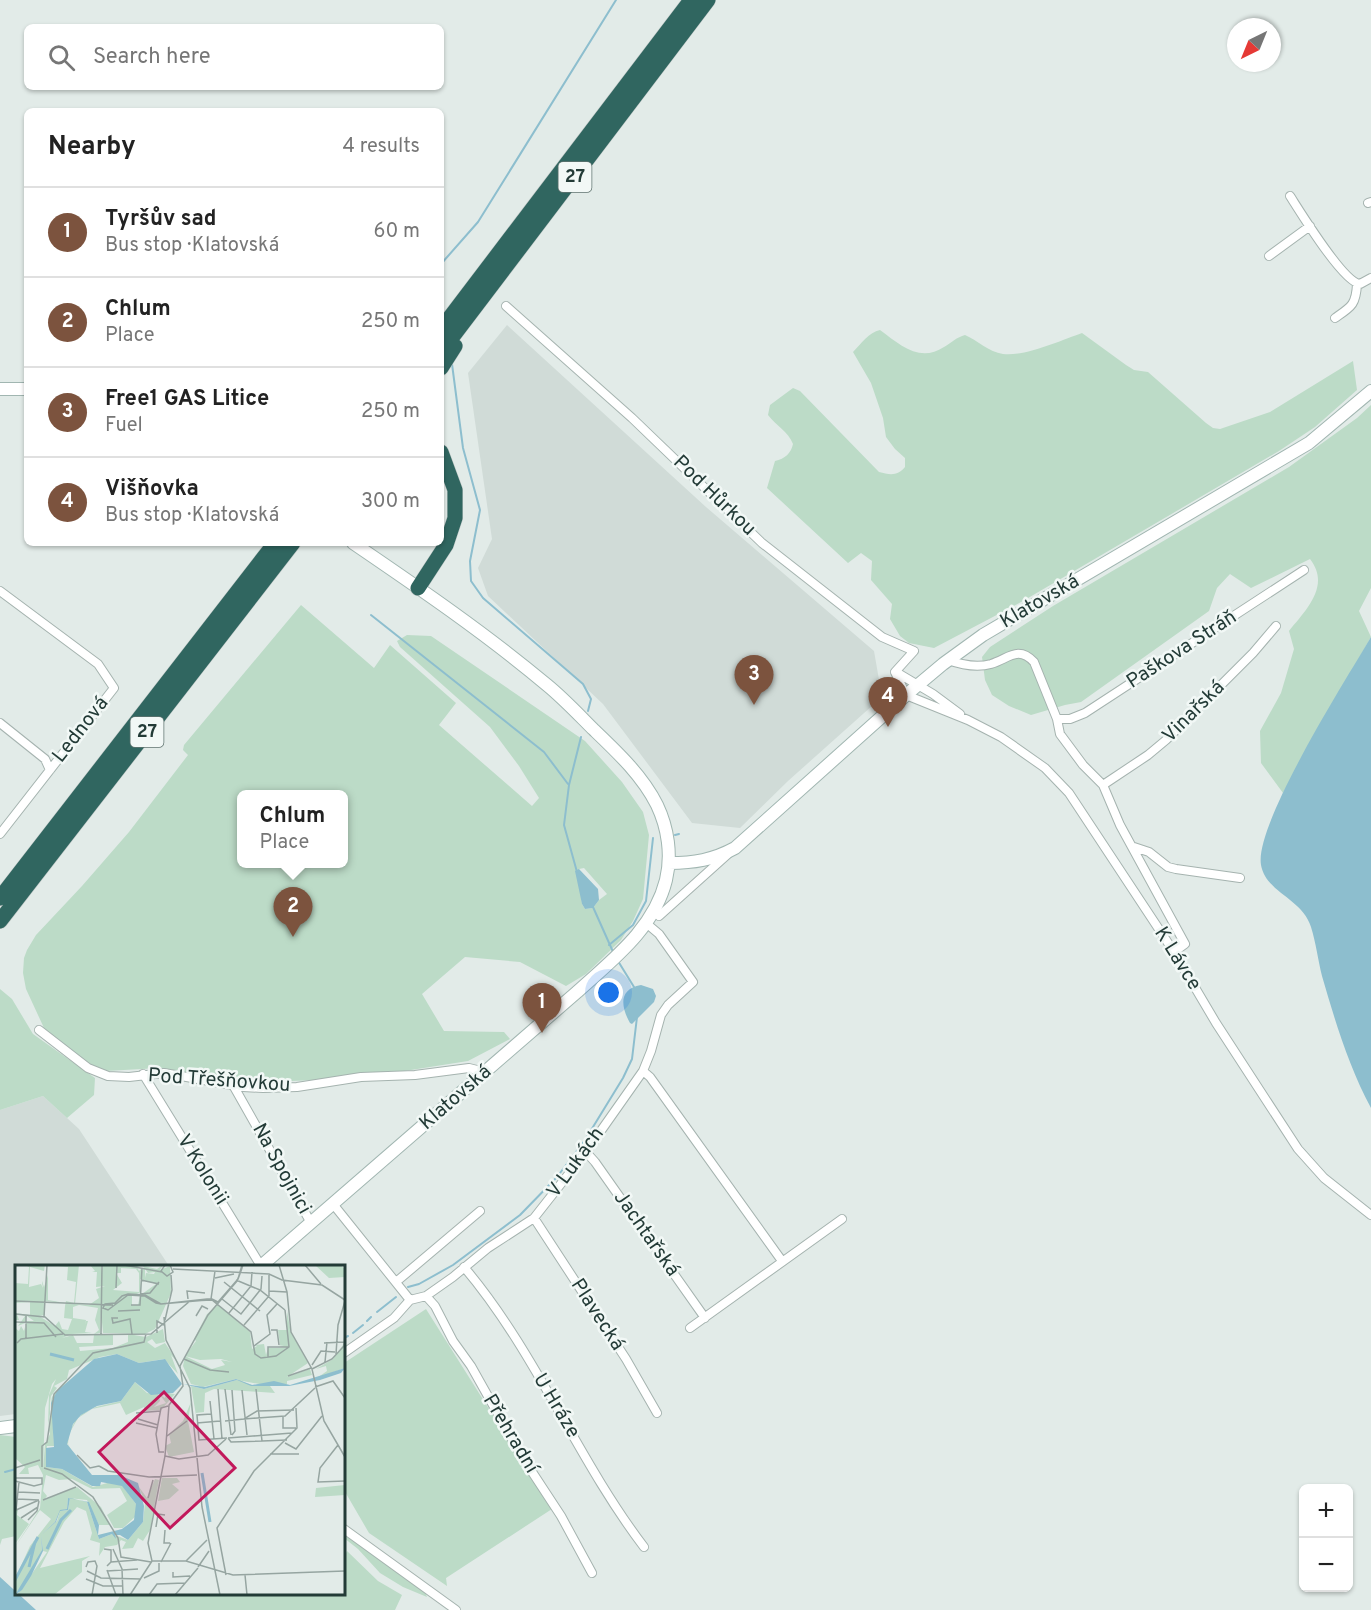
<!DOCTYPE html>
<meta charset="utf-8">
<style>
body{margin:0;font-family:Overpass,sans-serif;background:#f2f2f2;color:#222}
.controls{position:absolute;right:18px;bottom:18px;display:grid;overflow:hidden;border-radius:9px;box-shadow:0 2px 4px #0004}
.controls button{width:54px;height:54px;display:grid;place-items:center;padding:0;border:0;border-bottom:2px solid #e0e0e0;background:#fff;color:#222;font:30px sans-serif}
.compass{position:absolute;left:1227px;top:18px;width:54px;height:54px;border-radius:50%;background:#fff;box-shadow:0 2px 4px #0004;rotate:223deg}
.you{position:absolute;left:609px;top:993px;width:21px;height:21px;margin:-15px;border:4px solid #fff;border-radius:50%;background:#1a73e8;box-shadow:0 0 0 9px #1a73e833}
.badge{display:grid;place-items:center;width:39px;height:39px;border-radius:50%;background:#7c533e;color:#fff;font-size:20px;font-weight:700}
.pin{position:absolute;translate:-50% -50px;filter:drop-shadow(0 2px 3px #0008)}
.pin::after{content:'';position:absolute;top:32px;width:21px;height:18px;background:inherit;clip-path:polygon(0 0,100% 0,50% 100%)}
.popup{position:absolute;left:237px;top:790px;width:111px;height:78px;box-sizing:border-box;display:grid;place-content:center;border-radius:9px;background:#fff;filter:drop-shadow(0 2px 4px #0005);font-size:20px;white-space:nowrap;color:#767676}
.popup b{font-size:22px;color:#222}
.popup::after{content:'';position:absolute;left:50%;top:100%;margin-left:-12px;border:12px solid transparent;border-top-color:#fff}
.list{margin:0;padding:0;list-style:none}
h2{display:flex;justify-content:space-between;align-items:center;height:78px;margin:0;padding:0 24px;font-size:26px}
h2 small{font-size:20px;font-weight:400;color:#767676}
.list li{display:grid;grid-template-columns:39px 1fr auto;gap:18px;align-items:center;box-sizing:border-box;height:90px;padding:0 24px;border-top:2px solid #e0e0e0}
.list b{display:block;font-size:22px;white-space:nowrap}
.list p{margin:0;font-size:20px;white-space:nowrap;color:#767676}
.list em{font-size:20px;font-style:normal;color:#767676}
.icon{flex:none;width:33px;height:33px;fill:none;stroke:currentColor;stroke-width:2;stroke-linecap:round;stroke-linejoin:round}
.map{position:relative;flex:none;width:1371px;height:1610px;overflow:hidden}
.search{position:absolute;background:#fff;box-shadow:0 2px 4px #0004;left:24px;top:24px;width:420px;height:66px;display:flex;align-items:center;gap:15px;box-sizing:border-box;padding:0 21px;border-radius:9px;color:#767676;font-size:22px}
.panel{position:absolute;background:#fff;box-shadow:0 2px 4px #0004;left:24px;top:108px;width:420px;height:438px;border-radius:9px}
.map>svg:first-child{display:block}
</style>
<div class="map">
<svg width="1371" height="1610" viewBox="0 0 1371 1610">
<rect width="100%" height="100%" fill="#e2ebe8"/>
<!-- built -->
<path fill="#d0dbd7" d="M 507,325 L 706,507 L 874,651 L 882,697 L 788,781 L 740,828 L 692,823 L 603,704 L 488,596 L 478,568 L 492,539 L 468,373 Z
M 43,1096 L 79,1129 L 169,1266 L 16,1266 L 16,1414 L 0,1416 L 0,1110 Z"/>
<!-- green -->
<path fill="#bcdbc7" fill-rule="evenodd" d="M 880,330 C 900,345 920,363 944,347 C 951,343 957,337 965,335 C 977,340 989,352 1003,354 C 1024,357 1062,340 1082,333 L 1126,365 L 1134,370 L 1148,372 L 1206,423 L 1213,428 L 1220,429 L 1270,412 L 1353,361 L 1357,390 L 1315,427 L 1279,451 L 1023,601 L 934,648 L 909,643 L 900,636 L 890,619 L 892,604 L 871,580 L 872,561 L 861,553 L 848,563 L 767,488 L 775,461 C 785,459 791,453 793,444 C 788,431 776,426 768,415 L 770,405 L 793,388 L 800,391 L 879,472 C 890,475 898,476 905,467 L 905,458 L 895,449 L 886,437 L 883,418 L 871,383 L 853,352 C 861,344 869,332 880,330 Z
M 1371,405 L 1371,588 L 1359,611 L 1371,637 L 1283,793 L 1261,763 L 1260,731 L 1281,693 L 1294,649 L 1289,631 C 1306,610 1331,586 1310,559 L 1251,588 L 1230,574 L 1217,588 L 1209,611 L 1081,702 L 1065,705 L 1031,715 L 1009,706 L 992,695 L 985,680 L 982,657 L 990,647 L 1053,606 L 1289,467 L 1357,418 Z
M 301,605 L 374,668 L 390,645 L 456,703 L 439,725 L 532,806 L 539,798 L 519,766 L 490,727 L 400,647 L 397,641 L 407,635 L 431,636 L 585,741 L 622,782 L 643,812 L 649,835 L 643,899 L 633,921 L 621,940 L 586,974 L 566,986 L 520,962 L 465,957 L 422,994 L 444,1031 L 504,1032 L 510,1039 L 468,1061 L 392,1073 L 316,1080 L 243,1083 L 160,1068 L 106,1071 L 94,1068 L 53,1037 L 44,1028 L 26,989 L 23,973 L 24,958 L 27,950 L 36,935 L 82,886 L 129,832 L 188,755 L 183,750 L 184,745 ZM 242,794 L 344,794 L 344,864 L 242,864 ZM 584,868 L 607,894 L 599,900 L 593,908 L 585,909 L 582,904 L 579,869 Z
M 0,989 L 12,999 L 33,1034 L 95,1078 L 94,1095 L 67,1118 L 43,1096 L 0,1110 Z
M 426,1309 L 552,1509 L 446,1578 L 447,1586 L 369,1533 L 344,1490 L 344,1363 Z
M 0,1435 L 16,1437 L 16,1536 L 2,1539 L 0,1545 Z
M 344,1533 L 425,1592 L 427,1597 L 403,1587 L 380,1573 L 358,1549 L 344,1538 Z
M 347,1551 L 378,1581 L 402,1595 L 395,1610 L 112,1610 L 121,1594 L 344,1594 L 344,1557 Z"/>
<!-- water -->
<path fill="#8dbece" d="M 1371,637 L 1371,1108 C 1349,1067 1335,1021 1322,976 C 1318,960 1316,943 1311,927 C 1302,898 1266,893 1261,865 C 1254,824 1347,678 1371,637 Z
M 579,869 L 598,889 L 599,900 L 593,908 L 585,909 L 582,904 L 575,871 Z
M 641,985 L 653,989 L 656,996 L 654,1002 L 632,1024 L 630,1023 C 621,1007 618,989 641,985 Z
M 0,1577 L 36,1610 L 0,1610 Z"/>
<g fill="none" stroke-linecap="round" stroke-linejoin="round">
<!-- stream -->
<path stroke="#8dbece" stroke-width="2" d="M 441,264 L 478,222 L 616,0
M 452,364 L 463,448 L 480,510 L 470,561 L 471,581 L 483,598 L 583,684 L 591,699 L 588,711
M 371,615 L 544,752 L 568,784
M 675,835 L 679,834
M 577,872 L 564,825 L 569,785 L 581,737
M 593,907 L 614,954
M 609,945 L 633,925 L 646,901 L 653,838
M 618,961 L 634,987
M 408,1287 L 419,1284 L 453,1265 L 520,1215 L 557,1177 L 585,1140 L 623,1078 L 632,1059 L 637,1017
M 377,1312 L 396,1297
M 367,1321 L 371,1317
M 353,1333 L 363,1325
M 344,1338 L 348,1336
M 5,1472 L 16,1469"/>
<defs>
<path id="street" d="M 1290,196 C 1301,213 1343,282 1360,284 L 1371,278
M 1368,203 L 1371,202
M 1269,256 L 1310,226
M 506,306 L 632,418 L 762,543 L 882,637 L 914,651 L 895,672
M 1335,318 C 1351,307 1356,305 1357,284
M 0,591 L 98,664 L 114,688 L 0,834
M 948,660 C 962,665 976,668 991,664 C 1008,659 1018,645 1034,662 L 1057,719 L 1060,734 L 1083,765 L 1103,785 L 1120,825 L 1185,944 L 1174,952
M 895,672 L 906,695 L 968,720 L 1001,737 L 1045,768 L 1069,793 L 1174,952 L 1216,1023 L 1298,1149 L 1324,1178 L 1371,1215
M 896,672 L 933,694 L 960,714
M 1057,719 L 1070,719 L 1085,713 L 1304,570
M 0,723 L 45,759 L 50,770
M 1103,785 L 1148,755 L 1166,740 L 1253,653 L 1276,626
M 1134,847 L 1149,852 L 1168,867 L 1176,869 L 1240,878
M 659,916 L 728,854
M 39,1030 L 88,1068 L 108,1076 L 129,1077 L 164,1073 L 243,1087 L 263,1088 L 297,1087 L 361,1077 L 415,1075 L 469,1068 L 485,1072
M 643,1071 L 650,1077 L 782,1261
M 143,1074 L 261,1266
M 233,1085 L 311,1223
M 586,1152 L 595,1162 L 705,1318
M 333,1204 L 410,1300
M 534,1218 L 626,1359 L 657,1413
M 464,1267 C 536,1352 577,1459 644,1547
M 396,1282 L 480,1211
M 426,1296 L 435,1306 L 453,1341 L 471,1366 L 521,1455 L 561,1516 L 592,1573
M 690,1328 L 842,1219
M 344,1353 L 394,1318 L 410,1300 L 426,1296 L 453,1277 L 488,1248 L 534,1218 L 586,1152 L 643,1071 L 651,1051 L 661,1015 L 668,1005 L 693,982 L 659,934 L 646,923
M 344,1529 L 456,1610"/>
<path id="secondary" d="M 0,389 L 27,389
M 669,863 C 694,863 713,860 735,848 L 906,695 L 943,664 L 983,635 L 1309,443 L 1371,391
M 261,1266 L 577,992 C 612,960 654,929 666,880 C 672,855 668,828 657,805 C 642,775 616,751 593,729 C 578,714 563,698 547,685 C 485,633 419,588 353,543
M 0,1428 L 16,1426"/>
<path id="highway" d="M 441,329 L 691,0
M 441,352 L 708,0
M 441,368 L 455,346
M 418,588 L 446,545 L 455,518 L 455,490 L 441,452
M 0,898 L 275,543
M 0,921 L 293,543"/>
</defs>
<!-- street casing -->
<use href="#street" stroke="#a5b3af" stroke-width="10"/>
<!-- secondary casing -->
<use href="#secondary" stroke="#a1b6b1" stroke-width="14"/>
<!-- highway casing -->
<use href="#highway" stroke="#c1c8c7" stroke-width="16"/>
<!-- street -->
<use href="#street" stroke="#fff" stroke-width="8"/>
<!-- secondary -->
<use href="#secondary" stroke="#fff" stroke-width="12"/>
<!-- highway -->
<use href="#highway" stroke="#306660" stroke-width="15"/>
</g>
<g text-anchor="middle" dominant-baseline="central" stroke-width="5" stroke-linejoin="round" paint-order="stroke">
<!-- shield labels -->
<g fill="#f2f8f6" stroke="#617470" stroke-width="1.5">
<rect x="558.5" y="162" width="33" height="30" rx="4.5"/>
<rect x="130.5" y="717" width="33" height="30" rx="4.5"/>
</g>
<g font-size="18" font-weight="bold" fill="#233b37">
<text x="575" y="177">27</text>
<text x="147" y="732">27</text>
</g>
<!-- street labels -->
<g font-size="20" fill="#233b37" stroke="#f2f8f6">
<text transform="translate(714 496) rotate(44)">Pod Hůrkou</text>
<text transform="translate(1040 602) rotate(-30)">Klatovská</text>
<text transform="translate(1182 650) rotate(-33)">Paškova Stráň</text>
<text transform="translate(1194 712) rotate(-45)">Vinařská</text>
<text transform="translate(81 730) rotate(-52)">Lednová</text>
<text transform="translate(1177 959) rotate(58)">K Lávce</text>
<text transform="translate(219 1081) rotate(4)">Pod Třešňovkou</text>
<text transform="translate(456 1098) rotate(-41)">Klatovská</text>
<text transform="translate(576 1163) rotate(-54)">V Lukách</text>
<text transform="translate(281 1169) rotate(61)">Na Spojnici</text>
<text transform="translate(202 1170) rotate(58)">V Kolonii</text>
<text transform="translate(646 1234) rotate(55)">Jachtařská</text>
<text transform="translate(597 1315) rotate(57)">Plavecká</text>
<text transform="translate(556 1406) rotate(59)">U Hráze</text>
<text transform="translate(510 1434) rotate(59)">Přehradní</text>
</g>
</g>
<!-- overview -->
<g transform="translate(15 1265)">
<rect width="330" height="330" fill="#e2ebe8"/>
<path d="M 10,0 L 30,0 L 29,6 L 15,2 L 14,22 L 26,19 L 28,23 L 27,18 L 27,16 L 29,22 L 33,10 L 33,35 L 50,38 L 30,36 L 30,50 L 24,51 L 40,61 L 44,56 L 47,64 L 53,65 L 57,54 L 49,53 L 50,41 L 51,36 L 59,38 L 61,17 L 52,15 L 53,2 L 33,0 L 64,0 L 60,39 L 74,40 L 84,33 L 81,24 L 90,21 L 81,22 L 82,7 L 77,7 L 80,6 L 75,0 L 86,0 L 86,8 L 88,0 L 127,0 L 122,2 L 124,6 L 126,4 L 127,7 L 128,4 L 130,4 L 130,13 L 131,8 L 139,9 L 140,7 L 133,8 L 128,1 L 142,4 L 148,0 L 145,5 L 155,1 L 156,28 L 140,64 L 130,69 L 88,68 L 86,46 L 85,68 L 79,69 L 84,65 L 80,55 L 83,43 L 64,40 L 58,42 L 58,53 L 71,55 L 70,60 L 71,56 L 73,56 L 70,67 L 77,68 L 57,69 L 47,73 L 58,70 L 62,78 L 78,78 L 79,70 L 98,70 L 98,80 L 64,82 L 65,86 L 98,83 L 113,77 L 113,69 L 131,72 L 148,64 L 150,77 L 141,79 L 137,74 L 132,77 L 140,83 L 150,78 L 165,100 L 156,90 L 163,109 L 149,94 L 124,98 L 102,89 L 85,92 L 54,105 L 52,114 L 39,121 L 42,123 L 36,131 L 35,137 L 35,149 L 33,161 L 34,130 L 41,114 L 37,119 L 30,143 L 28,207 L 30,179 L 35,169 L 34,165 L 36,149 L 36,137 L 37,132 L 42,125 L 55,115 L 37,135 L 39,181 L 32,181 L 31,202 L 47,204 L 78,222 L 103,215 L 121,239 L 121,251 L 108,263 L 99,263 L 92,250 L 112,236 L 105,223 L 77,224 L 57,214 L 44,215 L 31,210 L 28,226 L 32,231 L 29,235 L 62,222 L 86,242 L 95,260 L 84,260 L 72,235 L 53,233 L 52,244 L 45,246 L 40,257 L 26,270 L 27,285 L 16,310 L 0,329 L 0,314 L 15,281 L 36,254 L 25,245 L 0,282 L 25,243 L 28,210 L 23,200 L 13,203 L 14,209 L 4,209 L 10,202 L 0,193 L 0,63 L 4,66 L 6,61 L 9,66 L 10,62 L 11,66 L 11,56 L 19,56 L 12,51 L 10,58 L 3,61 L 10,51 L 2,49 L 4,55 L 0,55 L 0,48 L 15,50 L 15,37 L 0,38 L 0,18 L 13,19 L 14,2 ZM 106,3 L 121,4 L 124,8 L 124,27 L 98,25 L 107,18 L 101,8 L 106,8 ZM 125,14 L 141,19 L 127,29 L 131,31 L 125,31 L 123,40 L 117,40 L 117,31 L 126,27 ZM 300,0 L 325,0 L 330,4 L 330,12 L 314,13 ZM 203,40 L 235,67 L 237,84 L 242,81 L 240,80 L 240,72 L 240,80 L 249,79 L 251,90 L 253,83 L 272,83 L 263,81 L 269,80 L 265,80 L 263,65 L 272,65 L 272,46 L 276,68 L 293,98 L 272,112 L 295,104 L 297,110 L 272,116 L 272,119 L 237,120 L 221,114 L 188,122 L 176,119 L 168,101 L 170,91 L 197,104 L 210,100 L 206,95 L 217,97 L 206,94 L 185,95 L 170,91 L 181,76 L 179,74 L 192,49 ZM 330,77 L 330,103 L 302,113 L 312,106 L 311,101 L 301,104 L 318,94 ZM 222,115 L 255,121 L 260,128 L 199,124 L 190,128 L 189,147 L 181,148 L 182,156 L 176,121 L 189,124 ZM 120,117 L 132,128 L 143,129 L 145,136 L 139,142 L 151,138 L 145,130 L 150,133 L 151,128 L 160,129 L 146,145 L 129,146 L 129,142 L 111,150 L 105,138 L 77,144 L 63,153 L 54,169 L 53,179 L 60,193 L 52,178 L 53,170 L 60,156 L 67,149 L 81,142 L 106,136 ZM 176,137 L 173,156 L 179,187 L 154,192 L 150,181 L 156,178 L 154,169 L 168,156 ZM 147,213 L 162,213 L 165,217 L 157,219 L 164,225 L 154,234 L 143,236 ZM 140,214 L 144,215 L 135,265 L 128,276 L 123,273 L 118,283 L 107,284 L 111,277 L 106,275 L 102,280 L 90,282 L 84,291 L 85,278 L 75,275 L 77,268 L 71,246 L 62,242 L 49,257 L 25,303 L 75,291 L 67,296 L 67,307 L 39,330 L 2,330 L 32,287 L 28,286 L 26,270 L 42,256 L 45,246 L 53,245 L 55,233 L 72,237 L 84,274 L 97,269 L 113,275 L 128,257 L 130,238 L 124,222 L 132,233 ZM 330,220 L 330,230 L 300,232 L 301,223 ZM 0,245 L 3,245 L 2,250 L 14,259 L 0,279 Z" fill="#bcdbc7" fill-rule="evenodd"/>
<path d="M 102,89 L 124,98 L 150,94 L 167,119 L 158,128 L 136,130 L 120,117 L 106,136 L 82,141 L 66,150 L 58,159 L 52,179 L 77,210 L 104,210 L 123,218 L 129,241 L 128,257 L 113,275 L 105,270 L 100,270 L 101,274 L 97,269 L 84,274 L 72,237 L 55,233 L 53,245 L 45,246 L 41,257 L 26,270 L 28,286 L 16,311 L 7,325 L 0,330 L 27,285 L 26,270 L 40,257 L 45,245 L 52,244 L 53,233 L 74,237 L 84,260 L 83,270 L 107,264 L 119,255 L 121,239 L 107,221 L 86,217 L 85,221 L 77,221 L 47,204 L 31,202 L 31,183 L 39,182 L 36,138 L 42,126 L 79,94 ZM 330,103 L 326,108 L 305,115 L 274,121 L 236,121 L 222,115 L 189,124 L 168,119 L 190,122 L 221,114 L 237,120 L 259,116 L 275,120 Z" fill="#8dbece"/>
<path fill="none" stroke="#8dbece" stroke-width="3" d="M 35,89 L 59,95M 187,208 L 195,257M 32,284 L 46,255 L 56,245M 14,302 L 20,277M 0,315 L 23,272"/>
<path fill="none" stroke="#96a5a1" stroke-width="1.5" d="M 109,0 L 147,7M 150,0 L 146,6 L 152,11 L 158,7 L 155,0M 227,0 L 227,3 L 226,6 L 223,14 L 205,36 L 203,37 L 201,37 L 197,35 L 192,35 L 146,39 L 141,38 L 130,31 L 113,30 L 93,45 L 88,43 L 90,39 L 100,38 L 107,31 L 113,29 L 130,30 L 146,39 L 192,34 L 197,34 L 203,37 L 223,14 ZM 264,0 L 272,27 L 276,67 L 297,104 L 309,156 L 330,192M 290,0 L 306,19M 158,4 L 254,9 L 267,15 L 307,20 L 330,35M 200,13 L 219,9M 126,15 L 144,19M 221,15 L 245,25 L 270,45M 209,17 L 245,46M 101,23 L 102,0M 254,26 L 272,27M 125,29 L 135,28 L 144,17M 173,34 L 172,26 L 190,28M 196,34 L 200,6M 207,34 L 226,49 L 246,24 L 247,11M 0,36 L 98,40M 116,40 L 125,40 L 127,3M 103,46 L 125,45M 214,48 L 236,21 L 237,7M 0,49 L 30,52 L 50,70 L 136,69 L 175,36 L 197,35 L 236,67 L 240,89 L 246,93 L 261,91 L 274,82 L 270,45M 181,51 L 187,41 L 193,44M 29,52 L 32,0M 149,52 L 151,75 L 175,123 L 187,242 L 205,330M 103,53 L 97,53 L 98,58 L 115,54 L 117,69M 150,55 L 157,25 L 156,10M 0,57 L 29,58 L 41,72M 229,60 L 254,31 L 254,10M 256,65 L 262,65 L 264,80M 142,68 L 142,56 L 149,60M 86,69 L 87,0M 11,74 L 11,50M 2,78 L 6,74 L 48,69M 309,78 L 329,77M 239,81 L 255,69 L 252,50 L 262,39M 321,89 L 323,60 L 330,36M 253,92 L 253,82 L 274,82M 169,94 L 195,105 L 214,107M 310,97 L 312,77M 297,100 L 306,86 L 320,87M 297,104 L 317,94 L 329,81 L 330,69M 273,111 L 296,103M 300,122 L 318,116 L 330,133M 203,124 L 207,174M 210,124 L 216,170M 217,125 L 220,166 L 217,170M 227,125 L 232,170M 195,136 L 199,174M 121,148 L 146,146M 196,149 L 182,150 L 184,175 L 212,173M 268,152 L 268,163 L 281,163M 123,154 L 143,160M 229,154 L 270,151 L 300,123M 210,156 L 229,154 L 242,146 L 279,145M 121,158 L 142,163M 182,158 L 205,156M 152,171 L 172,156M 213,173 L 216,177 L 247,176 L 241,124M 213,173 L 277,168M 247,176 L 272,175M 270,178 L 281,184 L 307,151M 323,180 L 305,203 L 303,217 L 330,216M 149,187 L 144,187 L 141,169 L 146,143 L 153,141M 255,189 L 284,189M 62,190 L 75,203 L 84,201M 150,191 L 164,194 L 193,190 L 211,174M 84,201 L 93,206 L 134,212 L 182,210M 27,202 L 27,181 L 32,177 L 39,129 L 78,88 L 129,77 L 131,69M 0,203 L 25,195M 29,203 L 47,209 L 78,232 L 103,273 L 106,292 L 136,297M 0,213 L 27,213 L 27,219 L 19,221 L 0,216M 3,227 L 25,228M 133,233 L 138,215M 2,234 L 24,235M 28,235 L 61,222M 1,245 L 4,217M 1,245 L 24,235M 6,253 L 23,242M 13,255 L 22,246 L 24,236M 141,262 L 143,249 L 150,250M 150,265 L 149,278 L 155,278M 89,284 L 96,285 L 96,297M 98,284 L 107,304 L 108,330M 137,296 L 171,296 L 218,310 L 330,306M 171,296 L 192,275M 146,297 L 156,278M 92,301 L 96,297 L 122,295M 71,302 L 73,297 L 80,296 L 82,301 L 77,330M 183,302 L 194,286M 92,305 L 101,330M 72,306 L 86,313 L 126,314M 92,306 L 123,304M 158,307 L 158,312 L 175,311M 211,310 L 202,263 L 239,206 L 282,163 L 281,143M 230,310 L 232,330M 129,313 L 144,306 L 144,298M 71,314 L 88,321 L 107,321M 115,330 L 137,296 L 133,278 L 150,191 L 154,140 L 168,121 L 165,101 L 193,50 L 222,16 L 228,0M 134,330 L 142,319 L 170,318M 160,330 L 183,303"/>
<path fill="#c2185b" fill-opacity="0.15" stroke="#c2185b" stroke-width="3" d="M 149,127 L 220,203 L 155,263 L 84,187 Z"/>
<rect width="330" height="330" fill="none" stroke="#233b37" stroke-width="3"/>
</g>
</svg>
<div class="controls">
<button>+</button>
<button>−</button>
</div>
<svg class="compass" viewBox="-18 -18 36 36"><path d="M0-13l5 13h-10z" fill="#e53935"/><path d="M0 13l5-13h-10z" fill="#767676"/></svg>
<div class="you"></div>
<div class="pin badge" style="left:542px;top:1033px">1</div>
<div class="pin badge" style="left:293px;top:937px">2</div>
<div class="popup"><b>Chlum</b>Place</div>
<div class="pin badge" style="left:754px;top:705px">3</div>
<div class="pin badge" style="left:888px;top:727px">4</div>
<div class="search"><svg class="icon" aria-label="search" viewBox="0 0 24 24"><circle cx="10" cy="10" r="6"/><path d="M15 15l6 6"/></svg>Search here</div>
<section class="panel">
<h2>Nearby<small>4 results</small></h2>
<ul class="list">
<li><span class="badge">1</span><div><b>Tyršův sad</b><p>Bus stop · Klatovská</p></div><em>60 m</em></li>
<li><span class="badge">2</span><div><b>Chlum</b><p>Place</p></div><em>250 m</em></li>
<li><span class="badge">3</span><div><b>Free1 GAS Litice</b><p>Fuel</p></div><em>250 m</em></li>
<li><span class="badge">4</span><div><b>Višňovka</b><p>Bus stop · Klatovská</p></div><em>300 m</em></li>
</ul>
</section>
</div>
